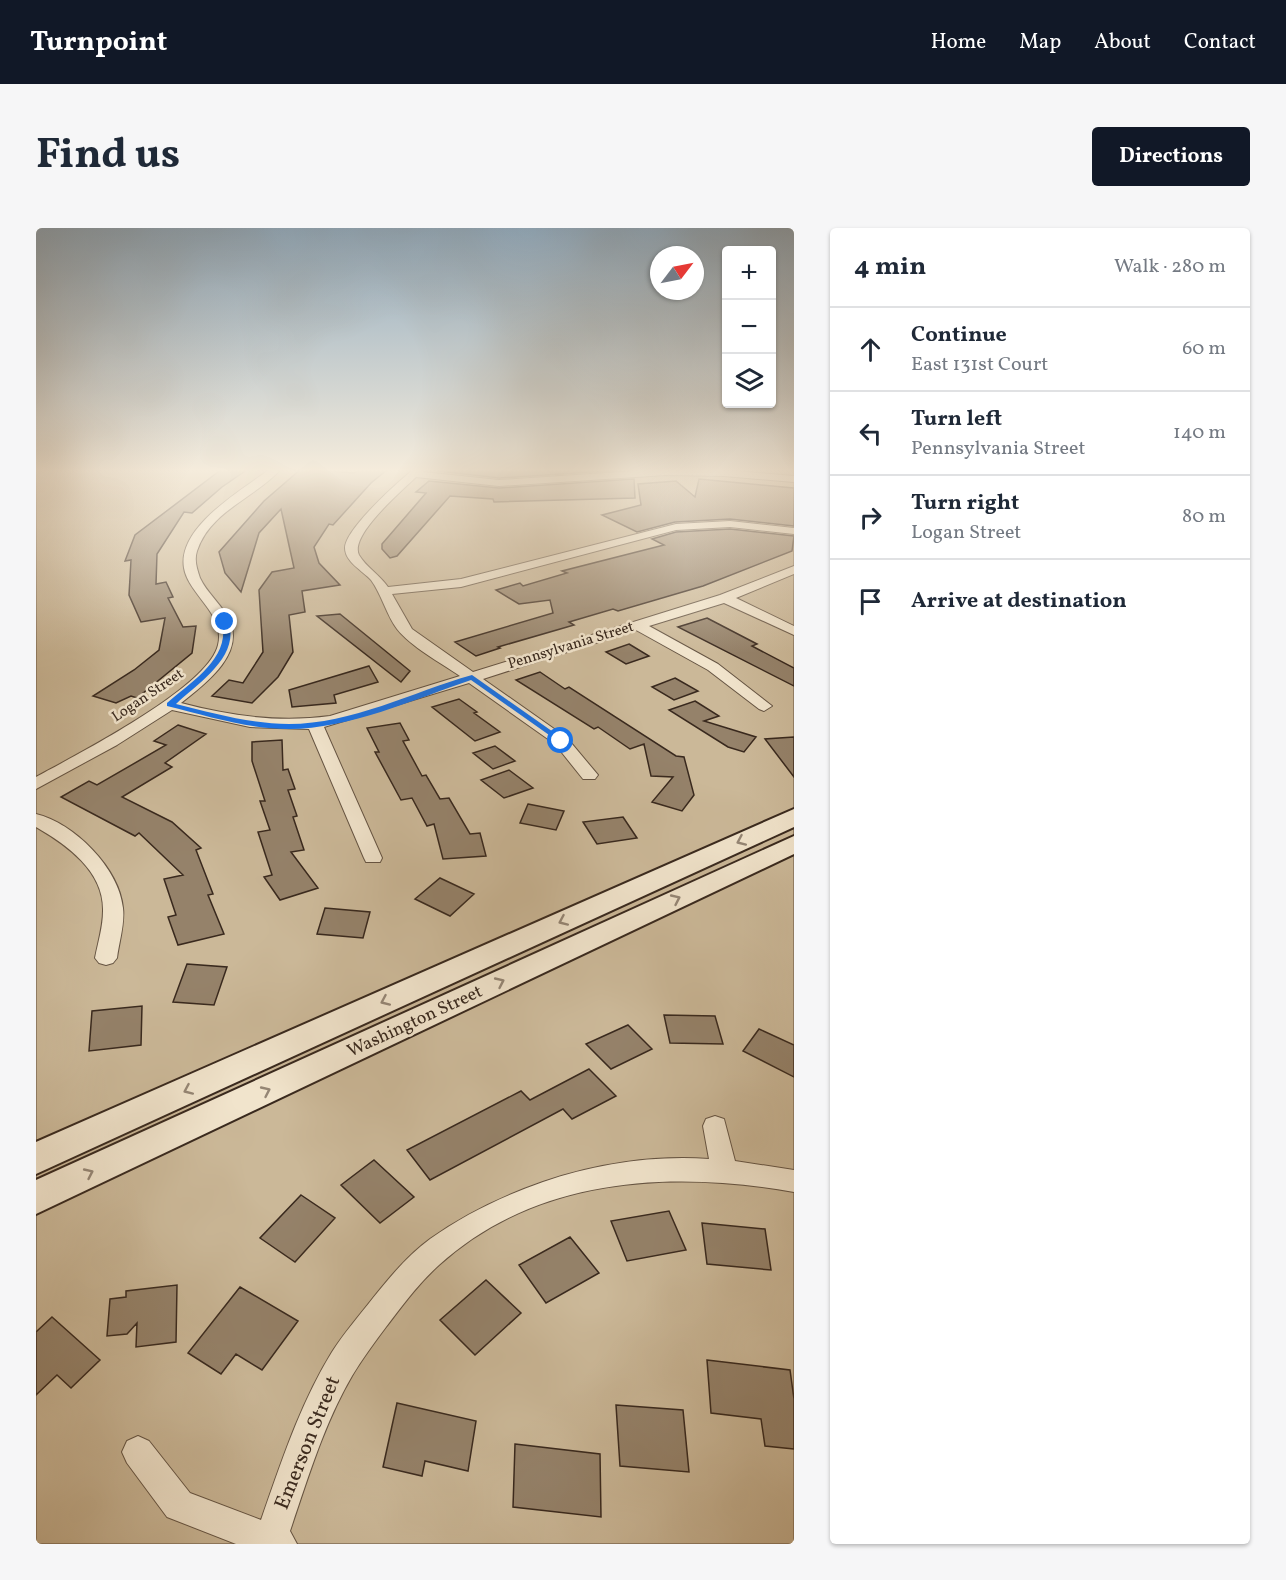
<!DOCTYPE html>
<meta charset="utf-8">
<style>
body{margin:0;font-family:Vollkorn,serif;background:#f6f6f7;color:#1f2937}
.controls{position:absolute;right:18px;top:18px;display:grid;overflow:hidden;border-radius:6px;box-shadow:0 2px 4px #0004}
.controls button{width:54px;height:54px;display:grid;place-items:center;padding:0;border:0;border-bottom:2px solid #e0e1e3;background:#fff;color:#1f2937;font:30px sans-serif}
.compass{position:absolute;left:614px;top:18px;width:54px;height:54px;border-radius:50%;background:#fff;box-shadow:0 2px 4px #0004;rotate:58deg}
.stop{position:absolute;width:18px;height:18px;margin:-14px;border:4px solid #1a73e8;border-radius:50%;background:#fff}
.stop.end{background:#1a73e8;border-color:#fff;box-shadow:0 2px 6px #0008}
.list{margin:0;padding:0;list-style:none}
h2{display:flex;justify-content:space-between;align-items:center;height:78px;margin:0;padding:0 24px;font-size:26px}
h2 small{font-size:20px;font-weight:400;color:#747a83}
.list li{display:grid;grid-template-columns:39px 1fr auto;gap:18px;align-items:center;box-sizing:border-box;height:84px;padding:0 24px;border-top:2px solid #e0e1e3}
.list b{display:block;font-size:22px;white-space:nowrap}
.list p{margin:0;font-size:20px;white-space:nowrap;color:#747a83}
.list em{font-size:20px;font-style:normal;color:#747a83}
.icon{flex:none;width:33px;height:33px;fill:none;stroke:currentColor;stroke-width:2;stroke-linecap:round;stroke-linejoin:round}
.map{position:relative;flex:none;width:758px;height:1316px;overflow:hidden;border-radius:6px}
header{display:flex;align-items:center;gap:36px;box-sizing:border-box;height:84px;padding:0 30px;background:#111827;color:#fff}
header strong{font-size:28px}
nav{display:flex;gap:33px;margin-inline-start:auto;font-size:21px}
.intro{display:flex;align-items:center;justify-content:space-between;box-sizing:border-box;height:144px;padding:0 36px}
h1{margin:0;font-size:42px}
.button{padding:15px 27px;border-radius:6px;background:#111827;color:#fff;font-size:21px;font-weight:700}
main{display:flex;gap:36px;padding:0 36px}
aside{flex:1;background:#fff;border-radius:6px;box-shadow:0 2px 4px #0004}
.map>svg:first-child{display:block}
</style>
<header>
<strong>Turnpoint</strong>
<nav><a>Home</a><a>Map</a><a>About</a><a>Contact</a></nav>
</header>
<div class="intro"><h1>Find us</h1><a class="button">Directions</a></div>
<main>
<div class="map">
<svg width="758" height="1316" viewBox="0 0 758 1316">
<rect width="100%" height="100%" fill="#e9d5b1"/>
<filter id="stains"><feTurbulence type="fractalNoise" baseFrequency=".00333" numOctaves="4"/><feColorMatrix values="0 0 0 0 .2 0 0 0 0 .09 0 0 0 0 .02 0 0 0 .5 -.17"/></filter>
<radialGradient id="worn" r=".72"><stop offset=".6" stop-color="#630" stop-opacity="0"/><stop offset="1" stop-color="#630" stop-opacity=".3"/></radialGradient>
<!-- green -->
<path fill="#cbb898" stroke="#82705b" stroke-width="1.5" d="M 0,241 L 758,241 L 758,1316 L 0,1316 Z"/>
<!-- building -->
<path fill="#95826a" stroke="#39291e" stroke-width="1.5" d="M 186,241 L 212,241 L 186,259 L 156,285 L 148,284 L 121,326 L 120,356 L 130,354 L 137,369 L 132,370 L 147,399 L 160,398 L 156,425 L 101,470 L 95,468 L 80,475 L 57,468 L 98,442 L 123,422 L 129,390 L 105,394 L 93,367 L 95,332 L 89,333 L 99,307 Z
M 265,241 L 318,245 L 324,241 L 352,241 L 335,255 L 297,297 L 293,296 L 278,319 L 283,335 L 304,357 L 266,363 L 269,384 L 253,387 L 257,424 L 242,449 L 216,475 L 176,468 L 193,452 L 207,455 L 227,424 L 223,362 L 236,344 L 258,340 L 245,281 L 223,305 L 205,364 L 189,345 L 183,324 L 228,273 Z
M 406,241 L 598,241 L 463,250 L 403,243 Z
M 598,251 L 599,270 L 458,274 L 457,271 L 414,268 L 361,328 L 354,330 L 346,321 L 346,316 L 390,265 L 380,264 L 393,253 L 463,260 Z
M 663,251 L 758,260 L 758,298 L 694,291 L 639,294 L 601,304 L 566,287 L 605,277 L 602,256 L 640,253 L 659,269 Z
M 694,301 L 758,308 L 756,323 L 667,358 L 582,383 L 577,381 L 533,394 L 538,397 L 462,419 L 464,420 L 440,428 L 419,414 L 517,385 L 514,372 L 483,376 L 460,362 L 484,355 L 487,358 L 531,345 L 526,343 L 628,317 L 616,311 L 640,304 Z
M 304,386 L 374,443 L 365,454 L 281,388 Z
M 671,390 L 721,416 L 716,418 L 758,440 L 758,458 L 642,399 Z
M 593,416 L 613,428 L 590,436 L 570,424 Z
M 333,438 L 342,454 L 298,467 L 300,475 L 256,479 L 253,462 Z
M 504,444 L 529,461 L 533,459 L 640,528 L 648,529 L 658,567 L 646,583 L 616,574 L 637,549 L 615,548 L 608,516 L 594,521 L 562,499 L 558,501 L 480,452 Z
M 639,450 L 662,463 L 638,472 L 616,459 Z
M 423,471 L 441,484 L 438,485 L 464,504 L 439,513 L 396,479 Z
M 659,473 L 683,488 L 668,493 L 720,509 L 708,524 L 692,519 L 633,482 Z
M 364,495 L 373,512 L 367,513 L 386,548 L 390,547 L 404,571 L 413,570 L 434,606 L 444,605 L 450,628 L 407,631 L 398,596 L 391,598 L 376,570 L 365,572 L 339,524 L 343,524 L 331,500 Z
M 142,497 L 170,506 L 129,535 L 136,539 L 86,569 L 136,594 L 165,620 L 160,622 L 177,666 L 172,667 L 188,706 L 142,717 L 132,689 L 140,687 L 128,651 L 147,647 L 103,605 L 99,608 L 25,569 L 53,553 L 61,557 L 130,517 L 118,513 Z
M 758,509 L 758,549 L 729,511 Z
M 246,512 L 247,542 L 252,541 L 259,561 L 252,562 L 261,588 L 257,589 L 268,622 L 255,624 L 282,660 L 244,672 L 228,649 L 236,647 L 222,604 L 234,602 L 224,573 L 229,573 L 216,533 L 216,514 Z
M 459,518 L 479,533 L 457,541 L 437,525 Z
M 473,542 L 497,560 L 468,570 L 445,552 Z
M 492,576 L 528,583 L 520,602 L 484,595 Z
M 587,589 L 601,610 L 561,616 L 547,594 Z
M 404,650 L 438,666 L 414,688 L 379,671 Z
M 289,680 L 334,684 L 327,710 L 281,706 Z
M 151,736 L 191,739 L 178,777 L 137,774 Z
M 106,778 L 105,817 L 53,823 L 56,783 Z
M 628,787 L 679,788 L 687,816 L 634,815 Z
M 592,797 L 616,821 L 575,841 L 550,816 Z
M 723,801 L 758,817 L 758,849 L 707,823 Z
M 553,841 L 580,868 L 536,891 L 527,881 L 394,952 L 371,922 L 485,863 L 494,872 Z
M 338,932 L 378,969 L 344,995 L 305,957 Z
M 265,967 L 299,990 L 259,1034 L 224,1010 Z
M 633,983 L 650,1022 L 591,1033 L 575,993 Z
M 666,995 L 729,1001 L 735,1042 L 671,1036 Z
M 534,1009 L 563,1045 L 510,1075 L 483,1037 Z
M 450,1052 L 485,1085 L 439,1127 L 404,1092 Z
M 141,1057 L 140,1114 L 100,1119 L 101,1095 L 91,1106 L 71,1108 L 74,1071 L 90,1069 L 90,1063 Z
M 204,1059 L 262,1093 L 226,1142 L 200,1126 L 185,1146 L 152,1125 Z
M 16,1089 L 64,1132 L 35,1160 L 21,1147 L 0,1167 L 0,1104 Z
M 671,1132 L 754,1142 L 758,1171 L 758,1221 L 729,1218 L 725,1191 L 675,1185 Z
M 361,1175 L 440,1193 L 432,1243 L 389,1233 L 386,1248 L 347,1239 Z
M 580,1177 L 647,1182 L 653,1244 L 584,1238 Z
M 479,1216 L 564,1226 L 565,1289 L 477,1279 Z"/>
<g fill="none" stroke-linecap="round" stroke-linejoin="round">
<defs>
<path id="minor" d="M 234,241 L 245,241 C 219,270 174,283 161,323 C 158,332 161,341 164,350 C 171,365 185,376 193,391 C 210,426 169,456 145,475 C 195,488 243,495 294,488 L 424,448 C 405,435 374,418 361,401 C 350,386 346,367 335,352 C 327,343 309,334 309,320 C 309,301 363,253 378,241 L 389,241 L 387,244 L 463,252 L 630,241 L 688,242 L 758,248 L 758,254 L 688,248 L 630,247 L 463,258 L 380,249 C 367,262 313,307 323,327 C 330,339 344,347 352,359 L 425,351 L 640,296 L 694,293 L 758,300 L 758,306 L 694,299 L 640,302 L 425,359 L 356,366 L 376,401 L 437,444 L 684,367 L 758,338 L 758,346 L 700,370 L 758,398 L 758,407 L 688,375 L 613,398 L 682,436 L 736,478 L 728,483 L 723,481 L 672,442 L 600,402 L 447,451 L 531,510 L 562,547 L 559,551 L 547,551 L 519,516 L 433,455 L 288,499 L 346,630 L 344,634 L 330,634 L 328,630 L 273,501 L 214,499 L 136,482 L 81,517 L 0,561 L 0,549 C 40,527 172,460 182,417 C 186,401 178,388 168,375 C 161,365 150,353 148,340 C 141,299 206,262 234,241 Z
M 0,586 C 38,595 83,640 87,680 C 89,696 83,714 81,730 L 77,735 L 70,737 L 63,735 L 59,730 C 62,714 67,699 67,683 C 68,643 31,617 0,599 Z
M 679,888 L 688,891 L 699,933 L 758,942 L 758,964 C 635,942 500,949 403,1037 C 382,1056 366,1078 350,1099 C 338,1115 326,1131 316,1148 C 288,1196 272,1250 254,1303 L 261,1316 L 200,1316 L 131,1289 L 91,1235 L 86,1224 L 91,1213 L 102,1208 L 113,1213 L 154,1265 L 225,1292 C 245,1235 264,1176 296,1124 C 308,1105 323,1088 337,1070 C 354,1049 372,1027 394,1011 C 429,986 467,968 507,954 C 559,936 618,927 673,931 L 667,898 L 670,891 Z"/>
<path id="secondary" d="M 758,581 L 758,599 L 0,946 L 0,914 Z
M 758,608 L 758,626 L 0,986 L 0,952 Z"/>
</defs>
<!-- minor casing -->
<use href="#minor" stroke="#655443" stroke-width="2"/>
<!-- secondary casing -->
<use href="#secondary" stroke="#39291e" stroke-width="4"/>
<!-- minor -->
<use href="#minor" fill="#f1e4cc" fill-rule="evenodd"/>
<!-- secondary -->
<use href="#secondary" fill="#f1e4cc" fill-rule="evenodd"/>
</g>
<!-- one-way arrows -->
<defs><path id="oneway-chevron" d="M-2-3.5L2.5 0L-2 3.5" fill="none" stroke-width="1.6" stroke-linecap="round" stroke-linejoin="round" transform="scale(1.5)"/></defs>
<g stroke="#958675">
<use href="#oneway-chevron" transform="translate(705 613) rotate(156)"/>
<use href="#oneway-chevron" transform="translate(640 671) rotate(-25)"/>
<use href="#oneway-chevron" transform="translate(527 693) rotate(156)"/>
<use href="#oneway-chevron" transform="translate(464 754) rotate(-25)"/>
<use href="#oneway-chevron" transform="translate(349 773) rotate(156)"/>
<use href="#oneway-chevron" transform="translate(152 862) rotate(156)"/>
<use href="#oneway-chevron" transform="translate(230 863) rotate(-25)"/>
<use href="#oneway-chevron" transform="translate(53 945) rotate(-25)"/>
</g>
<!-- sky -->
<linearGradient id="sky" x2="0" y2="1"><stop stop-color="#90aabe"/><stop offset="0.57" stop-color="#f5ecdc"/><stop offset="1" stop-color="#f5ecdc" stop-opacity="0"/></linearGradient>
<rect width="758" height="425" fill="url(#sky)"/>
<!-- route -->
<path fill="#1a73e8" d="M 189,392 L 193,394 C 203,430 163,454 140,476 C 177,485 214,496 253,496 C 316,496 376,464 436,447 L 530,513 L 523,514 L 435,452 C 379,471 313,501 253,501 C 211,501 172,488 131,478 L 131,475 C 155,454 195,430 186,394 Z"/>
<g text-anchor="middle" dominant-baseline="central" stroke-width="5" stroke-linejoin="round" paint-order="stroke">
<!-- far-street labels -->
<g font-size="15" fill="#39291e" stroke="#f1e4cc">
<text transform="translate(535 418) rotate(-17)">Pennsylvania Street</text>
<text transform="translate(112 468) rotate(-34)">Logan Street</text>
</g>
<!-- street labels -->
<g font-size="18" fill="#39291e" stroke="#f1e4cc">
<text transform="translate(379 794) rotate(-25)">Washington Street</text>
</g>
<!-- near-street labels -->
<g font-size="21" fill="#39291e" stroke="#f1e4cc">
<text transform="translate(272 1215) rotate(-68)">Emerson Street</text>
</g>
</g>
<rect width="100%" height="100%" filter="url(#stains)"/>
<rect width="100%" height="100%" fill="url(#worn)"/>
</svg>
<div class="controls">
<button>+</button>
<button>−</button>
<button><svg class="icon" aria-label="layers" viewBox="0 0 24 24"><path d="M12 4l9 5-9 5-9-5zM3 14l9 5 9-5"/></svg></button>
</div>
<svg class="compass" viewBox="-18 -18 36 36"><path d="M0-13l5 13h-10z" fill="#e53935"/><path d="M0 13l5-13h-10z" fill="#747a83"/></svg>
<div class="stop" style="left:525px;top:513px"></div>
<div class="stop end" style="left:189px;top:394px"></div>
</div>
<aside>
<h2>4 min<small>Walk · 280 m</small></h2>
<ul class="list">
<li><svg class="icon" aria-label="ahead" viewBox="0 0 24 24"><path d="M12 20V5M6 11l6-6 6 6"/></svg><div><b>Continue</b><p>East 131st Court</p></div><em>60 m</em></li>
<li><svg class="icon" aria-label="left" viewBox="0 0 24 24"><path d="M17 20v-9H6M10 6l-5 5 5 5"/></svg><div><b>Turn left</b><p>Pennsylvania Street</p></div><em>140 m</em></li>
<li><svg class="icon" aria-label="right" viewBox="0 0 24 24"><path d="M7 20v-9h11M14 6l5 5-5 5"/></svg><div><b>Turn right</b><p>Logan Street</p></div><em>80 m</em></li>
<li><svg class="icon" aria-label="arrive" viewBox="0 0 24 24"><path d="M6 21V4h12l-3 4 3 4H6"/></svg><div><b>Arrive at destination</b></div></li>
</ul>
</aside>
</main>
